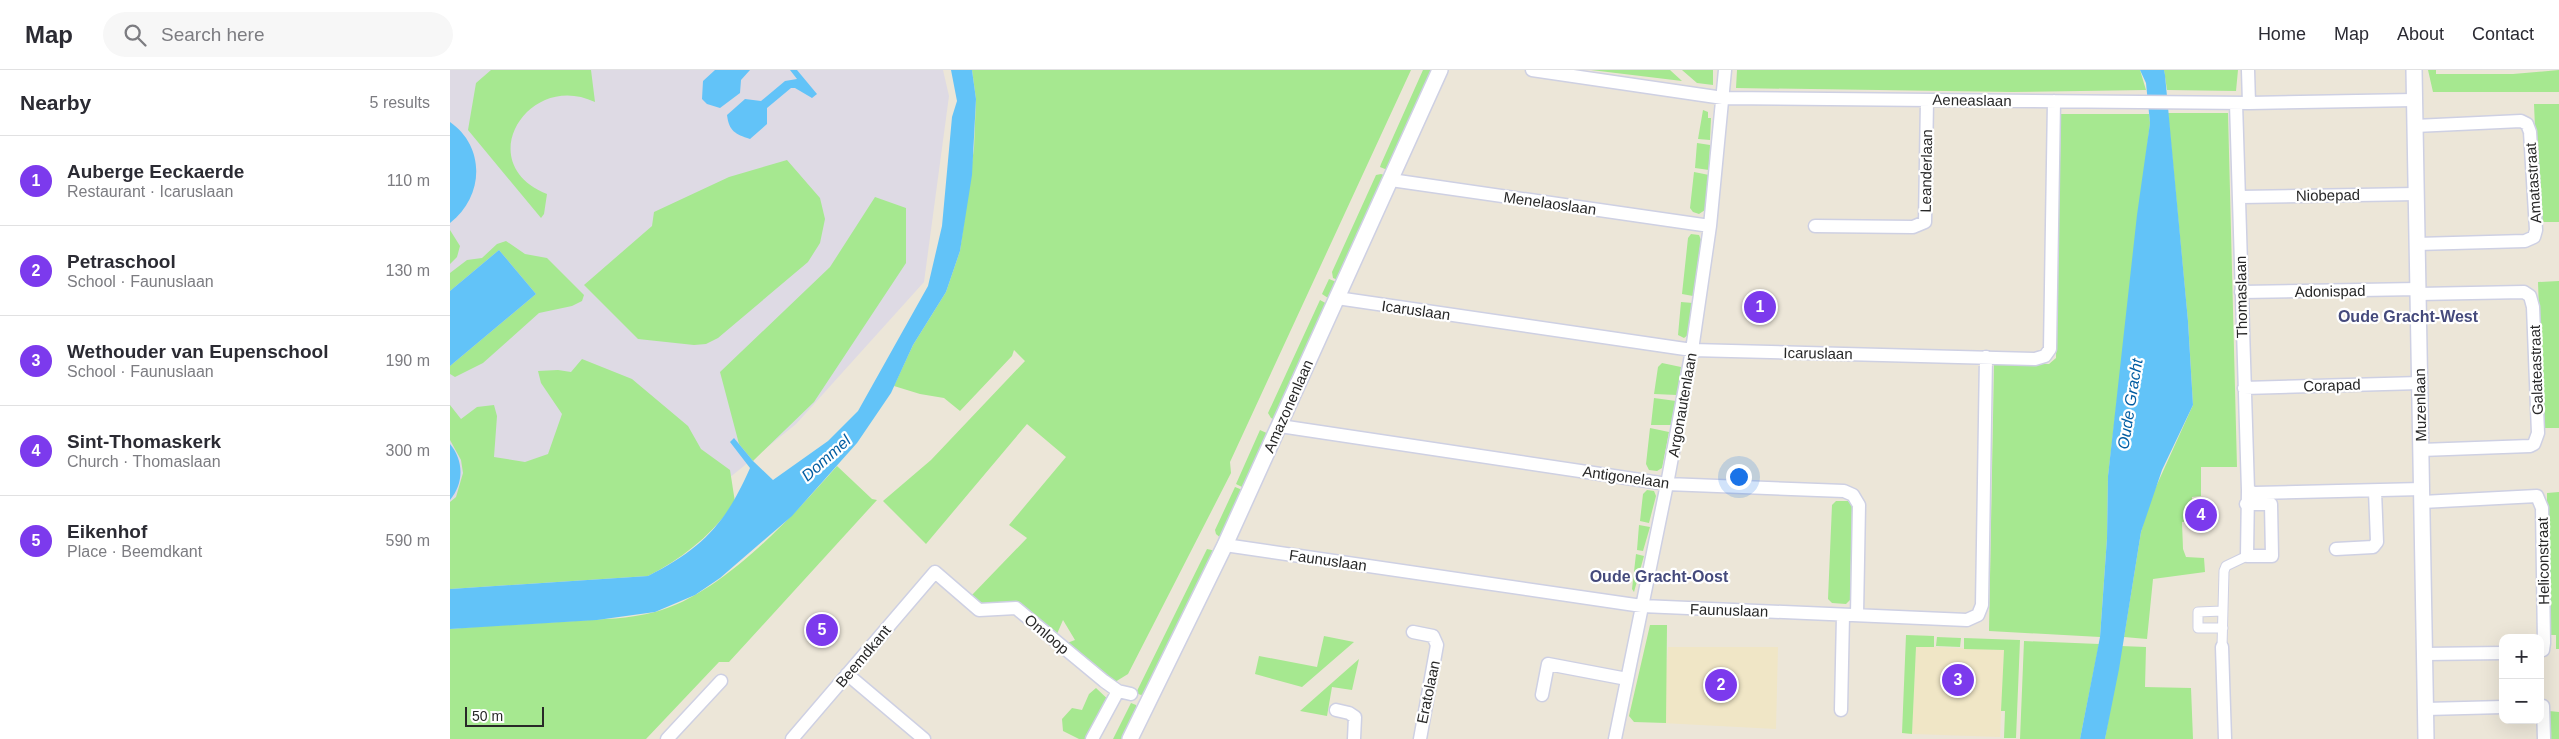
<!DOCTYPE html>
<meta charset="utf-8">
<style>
body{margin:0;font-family:Helvetica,sans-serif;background:#f7f7f7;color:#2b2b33}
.controls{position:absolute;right:15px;bottom:15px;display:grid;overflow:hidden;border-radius:10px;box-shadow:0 5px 20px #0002}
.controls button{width:45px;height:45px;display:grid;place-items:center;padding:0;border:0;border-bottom:1px solid #e1e1e2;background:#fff;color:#2b2b33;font:25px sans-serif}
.scale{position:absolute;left:15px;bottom:12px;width:79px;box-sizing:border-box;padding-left:5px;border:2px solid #282828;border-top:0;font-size:14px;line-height:18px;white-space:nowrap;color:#282828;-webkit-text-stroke:4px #fff;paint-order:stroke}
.you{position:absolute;left:1288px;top:406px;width:18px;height:18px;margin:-12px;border:4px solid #fff;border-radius:50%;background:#1a73e8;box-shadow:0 0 0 8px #1a73e833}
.badge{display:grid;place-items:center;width:32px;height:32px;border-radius:50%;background:#7c3aed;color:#fff;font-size:16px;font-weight:700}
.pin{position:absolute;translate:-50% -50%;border:2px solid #fff;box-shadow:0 1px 5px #0006}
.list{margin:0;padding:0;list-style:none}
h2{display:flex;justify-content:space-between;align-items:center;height:65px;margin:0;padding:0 20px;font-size:21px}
h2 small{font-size:16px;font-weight:400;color:#7c7c81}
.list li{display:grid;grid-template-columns:32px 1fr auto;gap:15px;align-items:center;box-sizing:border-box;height:90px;padding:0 20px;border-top:1px solid #e1e1e2}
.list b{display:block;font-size:19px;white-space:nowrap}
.list p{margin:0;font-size:16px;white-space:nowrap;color:#7c7c81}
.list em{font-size:16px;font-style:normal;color:#7c7c81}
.icon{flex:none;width:28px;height:28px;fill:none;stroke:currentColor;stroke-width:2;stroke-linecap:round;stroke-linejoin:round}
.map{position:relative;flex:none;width:2109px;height:669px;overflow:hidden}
header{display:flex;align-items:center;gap:30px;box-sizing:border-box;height:70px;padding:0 25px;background:#fff;border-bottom:1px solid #e1e1e2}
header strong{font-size:24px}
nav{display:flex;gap:28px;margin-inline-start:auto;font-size:18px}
.search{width:350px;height:45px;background:#f7f7f7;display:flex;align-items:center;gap:12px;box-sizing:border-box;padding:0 18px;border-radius:28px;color:#7c7c81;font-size:19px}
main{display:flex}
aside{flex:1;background:#fff}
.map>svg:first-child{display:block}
</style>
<header>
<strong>Map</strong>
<div class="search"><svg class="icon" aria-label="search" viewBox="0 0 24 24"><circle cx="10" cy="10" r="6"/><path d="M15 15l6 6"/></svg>Search here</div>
<nav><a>Home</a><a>Map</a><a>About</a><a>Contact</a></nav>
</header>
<main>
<aside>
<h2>Nearby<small>5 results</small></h2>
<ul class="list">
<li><span class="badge">1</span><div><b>Auberge Eeckaerde</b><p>Restaurant · Icaruslaan</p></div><em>110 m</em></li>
<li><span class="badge">2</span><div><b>Petraschool</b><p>School · Faunuslaan</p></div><em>130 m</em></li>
<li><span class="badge">3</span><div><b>Wethouder van Eupenschool</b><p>School · Faunuslaan</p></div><em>190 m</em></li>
<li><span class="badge">4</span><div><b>Sint-Thomaskerk</b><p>Church · Thomaslaan</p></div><em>300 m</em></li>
<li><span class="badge">5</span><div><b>Eikenhof</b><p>Place · Beemdkant</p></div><em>590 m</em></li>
</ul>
</aside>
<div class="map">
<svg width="2109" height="669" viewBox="0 0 2109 669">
<rect width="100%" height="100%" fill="#ece6d8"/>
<!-- industrial -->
<path fill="#dedae4" d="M 0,0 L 493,0 L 499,26 L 474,212 L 346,354 L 201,471 L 0,500 Z"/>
<!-- education -->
<path fill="#f0e6c6" d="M 1466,576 L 1554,580 L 1550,667 L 1462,664 Z
M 1218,577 L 1328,577 L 1326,659 L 1212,653 Z"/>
<!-- green -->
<path fill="#a6e890" d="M 41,0 L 141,0 L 145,32 C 79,0 20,93 97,124 L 94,144 L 91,148 L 18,60 L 26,13 Z
M 522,0 L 961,0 L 780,392 L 781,403 L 678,604 L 665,612 L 617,573 L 625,570 L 613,550 L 607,564 L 566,532 L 531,535 L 521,526 L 577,468 L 559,455 L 616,387 L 577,354 L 476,474 L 433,431 L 481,390 L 575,291 L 564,280 L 562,286 L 510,341 L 494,328 L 470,324 L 444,316 L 463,275 L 496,222 L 510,181 L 524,78 L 526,29 Z
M 973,0 L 985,0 L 940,101 L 930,97 L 931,94 Z
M 1141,0 L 1220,0 L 1232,11 Z
M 1232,0 L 1263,0 L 1263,15 L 1247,13 Z
M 1287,0 L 1690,0 L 1696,20 L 1562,22 L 1286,18 Z
M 1714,0 L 1788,0 L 1786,21 L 1717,20 Z
M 1978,0 L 1986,0 L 1986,4 L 2063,4 L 2109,0 L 2109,22 L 1983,22 Z
M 2084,34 L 2109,34 L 2109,152 L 2089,152 Z
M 1253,40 L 1258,42 L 1258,48 L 1261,48 L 1260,70 L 1248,69 Z
M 1718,43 L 1778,43 L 1787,397 L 1751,397 L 1751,426 L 1742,427 L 1742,451 L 1732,452 L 1733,479 L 1736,487 L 1754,488 L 1755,502 L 1703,509 L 1697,569 L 1674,567 L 1691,462 L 1700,430 L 1743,335 L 1738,251 Z
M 1611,44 L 1699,44 L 1700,53 L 1658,406 L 1657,468 L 1650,567 L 1539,561 L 1544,294 L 1599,294 L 1606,288 Z
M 1247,73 L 1260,75 L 1259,100 L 1245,98 Z
M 337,90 L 370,128 L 375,149 L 370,173 L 358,192 L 268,268 L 256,274 L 244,275 L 188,269 L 134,215 L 202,156 L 204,142 L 279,107 Z
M 1244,102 L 1259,105 L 1255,140 L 1249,144 L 1243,142 L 1240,138 Z
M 931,104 L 937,106 L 890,211 L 883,208 L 882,202 L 926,105 Z
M 425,127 L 456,138 L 456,193 L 364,332 L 303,391 L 289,374 L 270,302 L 380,197 Z
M 0,160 L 10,176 L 7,187 L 0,194 Z
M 1241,164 L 1249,165 L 1251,170 L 1243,226 L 1232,224 L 1238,168 Z
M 56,171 L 75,184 L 97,188 L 134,225 L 132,231 L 122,236 L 89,243 L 33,293 L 5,307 L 0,304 L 0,296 L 86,224 L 49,180 L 0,221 L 0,203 L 17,190 L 32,188 L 47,174 Z
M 879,209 L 889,213 L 881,230 L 872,224 Z
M 2109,211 L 2109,358 L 2093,358 L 2088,212 Z
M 870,230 L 879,235 L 827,351 L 821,348 L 818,343 Z
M 1231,232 L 1243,233 L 1239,264 L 1234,268 L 1228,265 Z
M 132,289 L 182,309 L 238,356 L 251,379 L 280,400 L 285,432 C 262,465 233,488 198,506 L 0,519 L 0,432 L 6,427 L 13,403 L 11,390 L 0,370 L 0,335 L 11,349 L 27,337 L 44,335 L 47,346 L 44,387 L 75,392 L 98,384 L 112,344 L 91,313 L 88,301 L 108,300 L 121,302 Z
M 1212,293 L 1231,297 L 1227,325 L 1204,324 L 1208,297 Z
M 1204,328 L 1226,331 L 1221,355 L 1201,355 Z
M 1200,358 L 1219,362 L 1212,398 L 1207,401 L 1199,400 L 1196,394 Z
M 810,360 L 821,365 L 796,419 L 786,414 Z
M 387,396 L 422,429 L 427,430 L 279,592 L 269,592 L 196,669 L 0,669 L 0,559 C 42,555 84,554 125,551 C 152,549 179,549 205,542 C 271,525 343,446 387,396 Z
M 785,417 L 795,421 L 773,470 L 766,464 L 765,460 Z
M 1197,420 L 1204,421 L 1206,426 L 1199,453 L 1190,451 L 1193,424 Z
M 2109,422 L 2109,579 L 2106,579 L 2106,565 L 2097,565 L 2097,423 Z
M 1386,431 L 1398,431 L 1402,436 L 1400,530 L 1396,534 L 1382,533 L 1378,529 L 1382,435 Z
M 1189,455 L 1200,457 L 1193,481 L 1187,480 Z
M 757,479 L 766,481 L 697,623 L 691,625 L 686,623 Z
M 1186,484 L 1194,486 L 1184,522 L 1182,519 Z
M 1200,555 L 1217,555 L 1216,653 L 1184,652 L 1179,646 Z
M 1456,565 L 1484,566 L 1484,577 L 1466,577 L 1462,664 L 1452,663 Z
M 874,566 L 904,572 L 852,617 L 805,604 L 809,586 L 867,597 Z
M 1487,567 L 1511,568 L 1510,577 L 1486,576 Z
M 1514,568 L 1570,570 L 1566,668 L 1554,668 L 1555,641 L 1551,641 L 1554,580 L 1514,579 Z
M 1574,571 L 1649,574 L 1630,669 L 1570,669 Z
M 1671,576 L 1696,577 L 1695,617 L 1741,618 L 1743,669 L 1655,669 Z
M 909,589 L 902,620 L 882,617 L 877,646 L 850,641 Z
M 646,618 L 664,635 L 648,669 L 629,669 L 613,661 L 612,649 L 622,638 L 632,640 L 639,624 Z
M 681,633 L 686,635 L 687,641 L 672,669 L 663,669 Z
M 2099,641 L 2109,642 L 2109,669 L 2100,669 Z"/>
<!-- water -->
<path fill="#62c3f8" d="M 265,0 L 300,0 L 291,10 L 290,23 L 270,38 L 257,34 L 252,29 L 253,11 Z
M 340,0 L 347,0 L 367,24 L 362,28 L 345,18 L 341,18 L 317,38 L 317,54 L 300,69 C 285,64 279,61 277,45 L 295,29 L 311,31 L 335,11 L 347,9 Z
M 501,0 L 522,0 L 526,29 L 522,105 L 510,181 L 496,222 L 463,275 L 441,323 L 407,373 L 342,446 L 270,508 L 245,525 L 205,542 L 147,550 L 0,559 L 0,519 L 198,506 C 252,479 276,453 300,398 L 280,372 L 284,368 L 303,391 L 323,410 L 378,371 L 408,341 L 478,216 L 492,156 L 502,47 L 507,31 Z
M 1690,0 L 1714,0 L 1715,5 L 1738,251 L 1743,335 L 1712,400 L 1691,462 L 1669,599 L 1655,669 L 1630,669 L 1650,567 L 1657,468 L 1658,406 L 1687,145 L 1700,53 L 1696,13 Z
M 0,52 C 36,77 34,127 0,153 Z
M 49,180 L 86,224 L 0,296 L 0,221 Z
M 0,374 C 14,391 14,413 0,430 Z"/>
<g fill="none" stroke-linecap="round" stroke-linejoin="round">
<defs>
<path id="pedestrian" d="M 1772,541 L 1748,542 L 1748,558 L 1773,558
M 1772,577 L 1774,501 L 1776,496 L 1797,486"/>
<path id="minor" d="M 1082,0 L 1273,28 L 1799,33 L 1964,30
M 1798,0 L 1799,33
M 1786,33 L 1798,420 L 1804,423 L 1972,419
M 1965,56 L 2071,51 L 2077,54 L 2080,62 L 2086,160 L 2084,167 L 2075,171 L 1967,174
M 941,110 L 1260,156
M 1790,127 L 1966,124
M 1365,156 L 1463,157 L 1475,152 L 1477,30
M 1791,222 L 1968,219
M 1968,224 L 2074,222 L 2080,226 L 2083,237 L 2088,363 L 2084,374 L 2080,376 L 1971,380
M 887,228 L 1242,280 L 1585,289 L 1595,286 L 1600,279 L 1604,31
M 1794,318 L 1970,313
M 830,356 L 1217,414 L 1394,421 L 1403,425 L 1409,435 L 1407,545
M 1972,432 L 2087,426 L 2092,438 L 2094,573 L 2093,580 L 2090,581
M 1796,434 L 1821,434 L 1822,486 L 1797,486 L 1798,420
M 775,475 L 1192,536 L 1517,550 L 1528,545 L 1532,535 L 1536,287
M 1886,479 L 1923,477 L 1927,472 L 1925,421
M 963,562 L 983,566 L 987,575 L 970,669
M 1772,577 L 1775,669
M 1975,584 L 2053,583
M 397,604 L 474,669
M 1092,625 L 1098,594 L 1177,609
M 2090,636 L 2093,636 L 2094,669
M 1976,639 L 2053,637
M 886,640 L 899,643 L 905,647 L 904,669
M 1391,640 L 1393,545
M 217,669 L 271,611
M 342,669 L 485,502 L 529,540 L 566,538 L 654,611 L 668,621 L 681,624
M 642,669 L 668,621
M 1165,669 L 1217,414 L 1242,280 L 1260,156 L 1275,0"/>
<path id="tertiary" d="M 1964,0 L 1976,669
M 680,669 L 775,475 L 990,0"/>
</defs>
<!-- pedestrian casing -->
<use href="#pedestrian" stroke="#ced0e3" stroke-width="11"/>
<!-- minor casing -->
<use href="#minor" stroke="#ced0e3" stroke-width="15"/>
<!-- tertiary casing -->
<use href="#tertiary" stroke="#ced0e3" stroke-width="18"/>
<!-- pedestrian -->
<use href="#pedestrian" stroke="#fff" stroke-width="9"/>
<!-- minor -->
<use href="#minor" stroke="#fff" stroke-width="12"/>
<!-- tertiary -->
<use href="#tertiary" stroke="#fff" stroke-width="15"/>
</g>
<g text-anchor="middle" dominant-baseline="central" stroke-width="4.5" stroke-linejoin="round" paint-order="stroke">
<!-- street labels -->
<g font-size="15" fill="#282828" stroke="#fff">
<text transform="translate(1522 30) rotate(1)">Aeneaslaan</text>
<text transform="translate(1476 101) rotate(-89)">Leanderlaan</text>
<text transform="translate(2083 113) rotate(-94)">Amatastraat</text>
<text transform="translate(1878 125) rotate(-1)">Niobepad</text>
<text transform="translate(1100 133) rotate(8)">Menelaoslaan</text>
<text transform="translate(1880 221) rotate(-1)">Adonispad</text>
<text transform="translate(1791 227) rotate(-91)">Thomaslaan</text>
<text transform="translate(966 240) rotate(8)">Icaruslaan</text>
<text transform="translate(1368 283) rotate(1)">Icaruslaan</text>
<text transform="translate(2086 300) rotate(-92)">Galateastraat</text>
<text transform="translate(1882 315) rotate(-2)">Corapad</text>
<text transform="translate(1232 335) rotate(-80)">Argonautenlaan</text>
<text transform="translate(1970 335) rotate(-91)">Muzenlaan</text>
<text transform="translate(838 336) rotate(-66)">Amazonenlaan</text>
<text transform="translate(1176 407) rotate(8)">Antigonelaan</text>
<text transform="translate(878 490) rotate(8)">Faunuslaan</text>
<text transform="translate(2093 491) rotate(-91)">Heliconstraat</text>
<text transform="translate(1279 540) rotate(2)">Faunuslaan</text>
<text transform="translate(597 564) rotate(40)">Omloop</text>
<text transform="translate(413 586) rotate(-50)">Beemdkant</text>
<text transform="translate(978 622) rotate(-78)">Eratolaan</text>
</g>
<!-- neighbourhood labels -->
<g font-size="16" font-weight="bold" fill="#454a7c" stroke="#fff">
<text x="1958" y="246">Oude Gracht-West</text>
<text x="1209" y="506">Oude Gracht-Oost</text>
</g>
<!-- water labels -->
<g font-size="16" font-style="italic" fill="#025da2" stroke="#fff">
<text transform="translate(1680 334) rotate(-81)">Oude Gracht</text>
<text transform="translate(376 388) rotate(-42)">Dommel</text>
</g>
</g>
</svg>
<div class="controls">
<button>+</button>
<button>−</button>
</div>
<div class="scale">50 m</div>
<div class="you"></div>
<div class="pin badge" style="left:1310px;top:237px">1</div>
<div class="pin badge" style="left:1271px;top:615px">2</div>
<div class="pin badge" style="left:1508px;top:610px">3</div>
<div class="pin badge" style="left:1751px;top:445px">4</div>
<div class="pin badge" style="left:372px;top:560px">5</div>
</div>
</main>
